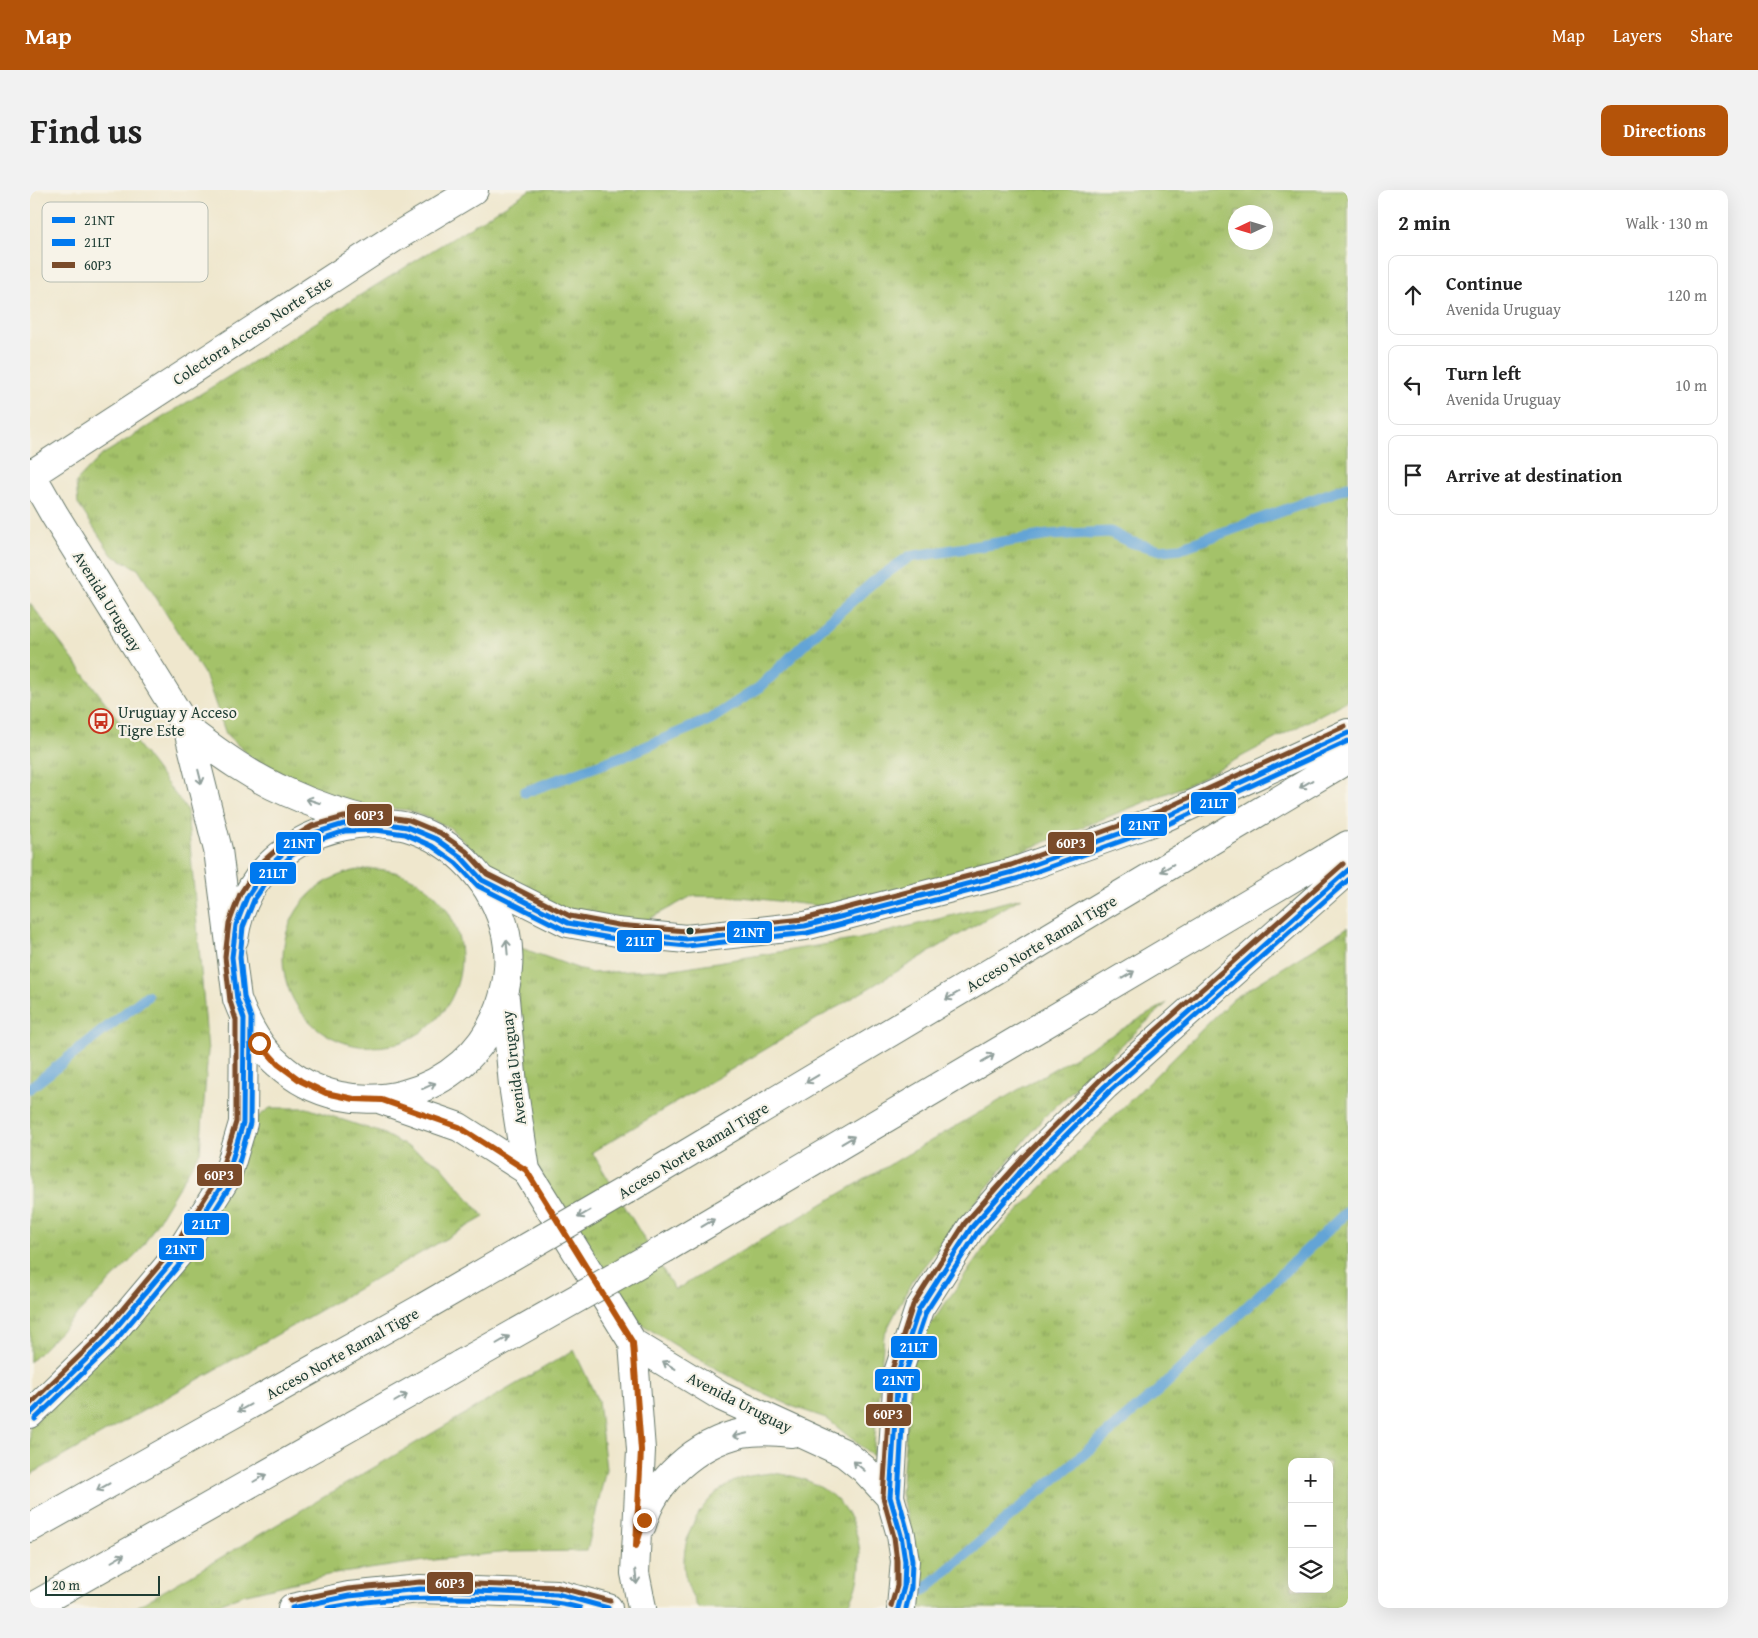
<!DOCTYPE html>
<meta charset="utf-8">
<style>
body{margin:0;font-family:"Gentium Book Plus",serif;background:#f2f2f2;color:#222}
.controls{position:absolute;right:15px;bottom:15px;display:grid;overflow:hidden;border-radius:10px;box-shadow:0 5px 20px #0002}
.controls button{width:45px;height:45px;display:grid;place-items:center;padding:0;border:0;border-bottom:1px solid #e0e0e0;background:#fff;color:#222;font:25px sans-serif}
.compass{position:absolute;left:1198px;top:15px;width:45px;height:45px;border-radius:50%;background:#fff;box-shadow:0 5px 20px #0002;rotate:266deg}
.scale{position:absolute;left:15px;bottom:12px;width:115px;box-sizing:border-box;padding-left:5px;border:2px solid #1f3d34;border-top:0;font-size:14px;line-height:18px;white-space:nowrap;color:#1f3d34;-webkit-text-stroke:4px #f7f3e8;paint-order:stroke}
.stop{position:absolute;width:15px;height:15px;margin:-11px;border:4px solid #b45309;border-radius:50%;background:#fff}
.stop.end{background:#b45309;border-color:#fff;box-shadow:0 1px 5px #0008}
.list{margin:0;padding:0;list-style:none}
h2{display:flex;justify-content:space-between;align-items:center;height:65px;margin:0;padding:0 20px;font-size:21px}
h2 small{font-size:16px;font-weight:400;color:#767676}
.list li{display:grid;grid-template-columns:32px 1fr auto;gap:15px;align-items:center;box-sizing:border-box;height:80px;margin:0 10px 10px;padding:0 10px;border:1px solid #e0e0e0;border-radius:10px}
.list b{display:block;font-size:19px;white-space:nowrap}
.list p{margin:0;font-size:16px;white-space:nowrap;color:#767676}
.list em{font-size:16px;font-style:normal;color:#767676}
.icon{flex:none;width:28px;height:28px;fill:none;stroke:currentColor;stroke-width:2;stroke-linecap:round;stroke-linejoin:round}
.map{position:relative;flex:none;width:1318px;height:1418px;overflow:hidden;border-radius:10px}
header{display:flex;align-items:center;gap:30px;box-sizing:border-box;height:70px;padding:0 25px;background:#b45309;color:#fff}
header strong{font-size:24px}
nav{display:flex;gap:28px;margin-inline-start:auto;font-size:18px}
.intro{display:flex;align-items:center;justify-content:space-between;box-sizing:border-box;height:120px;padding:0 30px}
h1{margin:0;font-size:35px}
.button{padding:12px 22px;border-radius:10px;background:#b45309;color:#fff;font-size:18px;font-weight:700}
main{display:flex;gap:30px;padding:0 30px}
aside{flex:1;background:#fff;border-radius:10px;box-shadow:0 5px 20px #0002}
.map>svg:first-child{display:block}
</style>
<header>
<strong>Map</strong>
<nav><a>Map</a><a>Layers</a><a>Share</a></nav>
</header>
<div class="intro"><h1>Find us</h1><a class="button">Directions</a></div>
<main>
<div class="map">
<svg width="1318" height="1418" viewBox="0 0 1318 1418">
<defs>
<pattern id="grass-tufts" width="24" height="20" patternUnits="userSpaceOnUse" patternTransform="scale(1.25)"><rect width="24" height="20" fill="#a4c269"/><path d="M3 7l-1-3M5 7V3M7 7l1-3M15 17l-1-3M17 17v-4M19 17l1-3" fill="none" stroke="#859f57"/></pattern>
</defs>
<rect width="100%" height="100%" fill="#f7f3e8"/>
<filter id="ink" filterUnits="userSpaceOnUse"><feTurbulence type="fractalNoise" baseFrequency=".02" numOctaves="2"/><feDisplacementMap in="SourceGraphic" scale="10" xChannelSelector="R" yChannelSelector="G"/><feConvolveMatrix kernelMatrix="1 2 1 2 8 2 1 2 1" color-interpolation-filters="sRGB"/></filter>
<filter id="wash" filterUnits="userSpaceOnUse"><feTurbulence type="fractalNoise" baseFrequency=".0096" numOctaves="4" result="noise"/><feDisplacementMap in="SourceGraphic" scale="20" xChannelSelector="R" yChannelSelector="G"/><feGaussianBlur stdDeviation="1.12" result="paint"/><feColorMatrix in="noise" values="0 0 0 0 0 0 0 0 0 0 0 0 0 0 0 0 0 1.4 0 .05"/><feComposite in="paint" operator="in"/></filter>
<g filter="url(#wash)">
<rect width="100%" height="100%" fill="#efe7cd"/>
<!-- grass -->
<path fill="url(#grass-tufts)" stroke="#62804e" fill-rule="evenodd" d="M 500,0 L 1318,0 L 1318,510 L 1160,594 L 980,666 L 808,718 L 712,707 L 662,706 L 617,730 L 582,734 L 517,714 L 464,681 L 419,637 L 378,620 L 323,615 L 243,588 L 196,544 L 176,487 L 108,379 L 82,365 L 48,314 L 46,292 L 72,265 ZM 1206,22 L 1236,22 L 1236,52 L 1206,52 Z
M 0,413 L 157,620 L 178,861 L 170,962 L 109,1062 L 0,1172 Z
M253 768a89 89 0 1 1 178 0a89 89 0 1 1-178 0Z
M 991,708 L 562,962 L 645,1100 L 1137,813 L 1014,927 L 882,1091 L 854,1145 L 843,1266 L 796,1228 L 764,1217 L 718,1196 L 661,1165 L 608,1132 L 521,1004 L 507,976 L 495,910 L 487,800 L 491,758 L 561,783 L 644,779 L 829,749 Z
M 1318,737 L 1318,1418 L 887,1418 L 888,1368 L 871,1303 L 883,1160 L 961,1048 L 1203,809 ZM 1262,1272 L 1299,1272 L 1299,1399 L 1262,1399 Z
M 240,918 L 277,918 L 352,943 L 411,975 L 454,1027 L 0,1285 L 0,1236 L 69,1169 L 225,929 Z
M 544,1160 L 568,1211 L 576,1279 L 557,1361 L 478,1362 L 395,1371 L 298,1385 L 212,1405 L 178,1418 L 105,1418 Z
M 742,1283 C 761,1285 776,1288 793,1299 C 832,1322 841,1381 817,1418 L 668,1418 C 661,1404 654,1390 654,1374 C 653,1337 679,1298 715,1287 C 723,1285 733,1284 742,1283 Z"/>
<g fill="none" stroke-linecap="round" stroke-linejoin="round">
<!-- stream -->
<path stroke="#63a4d6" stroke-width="11" d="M 495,602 L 594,566 L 681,529 L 730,497 L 788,441 L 842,393 L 879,367 L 1019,345 L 1080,342 L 1100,352 L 1131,360 L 1151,358 L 1318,297
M 0,898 L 117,806
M 894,1400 L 1130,1199 L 1318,1021"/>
</g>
</g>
<g filter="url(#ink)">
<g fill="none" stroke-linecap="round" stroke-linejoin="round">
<defs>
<path id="minor" d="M 2,284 L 364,48 L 444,0"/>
<path id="major" d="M 0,282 L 24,324 L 158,540 L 188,660 L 207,809 C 216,833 228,857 248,874 C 320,940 438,907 470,817 C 478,794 481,767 476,744 C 464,694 428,652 377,637 C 367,634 355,635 345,632 C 316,625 285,615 259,603 C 221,587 190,564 158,540
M 204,749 C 214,678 271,637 339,633
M 475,809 L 483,895 L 496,980 L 603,1153 L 692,1207 L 814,1263 L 834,1279 L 860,1307 L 871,1345 L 875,1371 L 871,1418
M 352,910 L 429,937 L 496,980
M 603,1153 L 611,1260 L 605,1383 L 612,1418
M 612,1335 C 624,1290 667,1253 712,1243 C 729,1240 745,1241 762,1243"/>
<path id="highway" d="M 452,690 L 538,733 L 587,742 L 656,749 L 775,736 L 983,682 L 1133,628 L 1318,543
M 596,1000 L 1318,569
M 636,1058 L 1318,655
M 0,1224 L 74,1152 L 149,1063 L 197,987 L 213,933 L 214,829
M 860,1307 L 868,1183 L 889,1119 L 941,1038 L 999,972 L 1075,896 L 1318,680
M 0,1338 L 394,1117
M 0,1418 L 431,1174
M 262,1418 L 319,1406 L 390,1399 L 527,1404 L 578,1418"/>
</defs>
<!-- minor casing -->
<use href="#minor" stroke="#68786a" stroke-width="30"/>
<!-- major casing -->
<use href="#major" stroke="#68786a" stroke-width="30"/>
<!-- highway casing -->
<use href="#highway" stroke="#68786a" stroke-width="30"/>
<!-- minor -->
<use href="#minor" stroke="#fff" stroke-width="28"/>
<!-- major -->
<use href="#major" stroke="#fff" stroke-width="28"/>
<!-- highway -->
<use href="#highway" stroke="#fff" stroke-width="28"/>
<defs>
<path id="highway-bridge" d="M 394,1117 L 596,1000
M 431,1174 L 636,1058"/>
</defs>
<!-- highway-bridge casing -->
<use href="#highway-bridge" stroke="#68786a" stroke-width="30" stroke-linecap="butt"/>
<!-- highway-bridge -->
<use href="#highway-bridge" stroke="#fff" stroke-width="28"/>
<defs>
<path id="bus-1" d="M 0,1224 L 74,1152 L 149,1063 L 197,987 L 213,933 L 214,829 L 207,809 L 202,767 L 206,735 L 217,707 L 235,680 L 258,659 L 285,643 L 314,634 L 346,632 L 377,637 L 406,649 L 431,667 L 452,690 L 538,733 L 587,742 L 656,749 L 775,736 L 983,682 L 1133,628 L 1318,543
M 262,1418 L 319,1406 L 390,1399 L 527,1404 L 578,1418
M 868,1418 L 874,1397 L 875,1371 L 871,1345 L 860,1307 L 868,1183 L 889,1119 L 941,1038 L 999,972 L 1075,896 L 1318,680"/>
<path id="bus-2" d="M 5,1229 L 80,1157 L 155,1068 L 204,990 L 220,933 L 221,828 L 214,807 L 210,767 L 213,737 L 224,710 L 241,685 L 262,665 L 288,650 L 315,641 L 346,640 L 375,644 L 402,656 L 426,673 L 448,696 L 535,740 L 586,749 L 657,756 L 777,743 L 986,689 L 1136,635 L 1318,551
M 298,1418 C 353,1407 407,1407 462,1409 C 492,1410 521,1410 550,1418
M 876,1418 L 881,1398 L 882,1371 L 878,1343 L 868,1306 L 875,1184 L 896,1122 L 947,1043 L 1004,977 L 1080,901 L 1318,690"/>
<path id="bus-3" d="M 0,1214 L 69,1147 L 143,1059 L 190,984 L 206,932 L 206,830 L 200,811 L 195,767 L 199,733 L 210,704 L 229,675 L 254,653 L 282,636 L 314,627 L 346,625 L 379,630 L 410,643 L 436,661 L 457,684 L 540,726 L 588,735 L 656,741 L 774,729 L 981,675 L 1130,621 L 1315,536
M 260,1411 L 318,1399 L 390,1392 L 528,1397 L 580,1411
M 861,1416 L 867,1396 L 867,1371 L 864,1347 L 853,1307 L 861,1183 L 883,1115 L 935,1033 L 994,967 L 1070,890 L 1313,674"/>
</defs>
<!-- bus-1 casing -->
<use href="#bus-1" stroke="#f7f3e8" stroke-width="9"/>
<!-- bus-2 casing -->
<use href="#bus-2" stroke="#f7f3e8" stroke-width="9"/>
<!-- bus-3 casing -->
<use href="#bus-3" stroke="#f7f3e8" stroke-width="9"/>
<!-- bus-1 -->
<use href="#bus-1" stroke="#0079ef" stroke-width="5"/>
<!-- bus-2 -->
<use href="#bus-2" stroke="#0079ef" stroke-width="5"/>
<!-- bus-3 -->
<use href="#bus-3" stroke="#7a4b2a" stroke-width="5"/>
</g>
<!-- one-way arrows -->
<defs><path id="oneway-shaft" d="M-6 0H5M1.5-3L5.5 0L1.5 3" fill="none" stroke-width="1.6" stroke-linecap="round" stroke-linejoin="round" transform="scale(1.25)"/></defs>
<g stroke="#8f9e9a">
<use href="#oneway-shaft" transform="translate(170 587) rotate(76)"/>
<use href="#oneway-shaft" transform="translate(1276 594) rotate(149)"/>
<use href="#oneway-shaft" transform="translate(283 611) rotate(-162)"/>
<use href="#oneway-shaft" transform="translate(1137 678) rotate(149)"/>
<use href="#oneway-shaft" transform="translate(477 757) rotate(-95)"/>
<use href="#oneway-shaft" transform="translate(1098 785) rotate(-31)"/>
<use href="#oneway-shaft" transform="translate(922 806) rotate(149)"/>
<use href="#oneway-shaft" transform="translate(958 868) rotate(-31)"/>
<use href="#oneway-shaft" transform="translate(782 889) rotate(149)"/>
<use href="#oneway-shaft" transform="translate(399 896) rotate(-24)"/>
<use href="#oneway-shaft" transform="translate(818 950) rotate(-31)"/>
<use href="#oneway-shaft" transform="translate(554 1024) rotate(150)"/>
<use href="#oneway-shaft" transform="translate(678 1033) rotate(-31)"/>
<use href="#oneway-shaft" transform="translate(473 1150) rotate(-30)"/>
<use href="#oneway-shaft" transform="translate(639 1175) rotate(-149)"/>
<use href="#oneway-shaft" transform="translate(371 1208) rotate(-30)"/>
<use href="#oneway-shaft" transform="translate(214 1218) rotate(151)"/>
<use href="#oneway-shaft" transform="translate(710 1245) rotate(166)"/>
<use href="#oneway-shaft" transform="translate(829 1276) rotate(-140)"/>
<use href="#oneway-shaft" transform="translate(230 1288) rotate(-30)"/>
<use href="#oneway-shaft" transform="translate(73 1297) rotate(151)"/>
<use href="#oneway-shaft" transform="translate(88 1368) rotate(-30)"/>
<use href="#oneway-shaft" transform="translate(606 1387) rotate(84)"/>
</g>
</g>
<g fill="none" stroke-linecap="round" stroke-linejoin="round" filter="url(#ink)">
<!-- route -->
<path stroke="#b45309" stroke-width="6" d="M 229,853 L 248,874 L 271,891 L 296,903 L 324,909 L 352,910 L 429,937 L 496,980 L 603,1153 L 611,1260 L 606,1356 L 614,1330"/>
</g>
<!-- icons -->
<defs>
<symbol id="bus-ring" viewBox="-11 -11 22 22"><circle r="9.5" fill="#f7f3e8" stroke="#c8321e" stroke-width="1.5"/><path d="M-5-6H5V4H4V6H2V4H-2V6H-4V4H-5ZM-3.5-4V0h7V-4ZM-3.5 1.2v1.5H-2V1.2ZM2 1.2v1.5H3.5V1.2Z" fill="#c8321e"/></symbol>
</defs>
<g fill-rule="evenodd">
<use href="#bus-ring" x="57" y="517" width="28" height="28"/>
</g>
<!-- markers -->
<circle fill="#1f3d34" stroke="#f7f3e8" stroke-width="2" cx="660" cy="741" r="4.5"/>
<g text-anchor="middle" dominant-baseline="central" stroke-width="4.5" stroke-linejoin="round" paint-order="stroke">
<!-- street labels -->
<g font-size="16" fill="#1f3d34" stroke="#f7f3e8">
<text transform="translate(222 140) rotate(-33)">Colectora Acceso Norte Este</text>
<text transform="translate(78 411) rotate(58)">Avenida Uruguay</text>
<text transform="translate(1011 753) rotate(-31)">Acceso Norte Ramal Tigre</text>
<text transform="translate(483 878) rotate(-97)">Avenida Uruguay</text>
<text transform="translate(663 960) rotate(-31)">Acceso Norte Ramal Tigre</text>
<text transform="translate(312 1163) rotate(-29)">Acceso Norte Ramal Tigre</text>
<text transform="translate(710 1212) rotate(27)">Avenida Uruguay</text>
</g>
<!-- poi labels -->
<g font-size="16" fill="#1f3d34" stroke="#f7f3e8" text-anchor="start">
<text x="88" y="522">Uruguay y Acceso<tspan x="88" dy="18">Tigre Este</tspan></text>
</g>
</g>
<!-- legend -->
<rect x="12" y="12" width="166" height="80" rx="8" fill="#f7f3e8" stroke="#b6bcb2" stroke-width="1"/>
<rect x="22" y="27" width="23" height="6" fill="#0079ef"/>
<rect x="22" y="49" width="23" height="7" fill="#0079ef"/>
<rect x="22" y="72" width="23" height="6" fill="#7a4b2a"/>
<g font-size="14" fill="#1f3d34">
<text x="54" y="35">21NT</text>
<text x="54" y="57">21LT</text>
<text x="54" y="80">60P3</text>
</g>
<g stroke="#f7f3e8" stroke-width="2">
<rect x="1160" y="601" width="47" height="24" rx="5" fill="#0079ef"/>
<rect x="316" y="613" width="47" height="24" rx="5" fill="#7a4b2a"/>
<rect x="1090" y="623" width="48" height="24" rx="5" fill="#0079ef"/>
<rect x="245" y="641" width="47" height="24" rx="5" fill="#0079ef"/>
<rect x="1017" y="641" width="48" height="24" rx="5" fill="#7a4b2a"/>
<rect x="219" y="671" width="48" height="24" rx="5" fill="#0079ef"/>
<rect x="696" y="730" width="47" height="24" rx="5" fill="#0079ef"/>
<rect x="586" y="739" width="47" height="24" rx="5" fill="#0079ef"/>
<rect x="166" y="973" width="47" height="24" rx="5" fill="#7a4b2a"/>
<rect x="153" y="1022" width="47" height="24" rx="5" fill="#0079ef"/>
<rect x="128" y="1047" width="47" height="24" rx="5" fill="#0079ef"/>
<rect x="860" y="1145" width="48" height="24" rx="5" fill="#0079ef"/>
<rect x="844" y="1178" width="47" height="24" rx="5" fill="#0079ef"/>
<rect x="835" y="1213" width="47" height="24" rx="5" fill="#7a4b2a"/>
<rect x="396" y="1381" width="48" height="24" rx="5" fill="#7a4b2a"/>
</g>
<g font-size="14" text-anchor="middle" font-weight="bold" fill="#fff">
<text x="1184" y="618">21LT</text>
<text x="339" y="630">60P3</text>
<text x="1114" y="640">21NT</text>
<text x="269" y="658">21NT</text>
<text x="1041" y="658">60P3</text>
<text x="243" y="688">21LT</text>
<text x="719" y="747">21NT</text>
<text x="610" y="756">21LT</text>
<text x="189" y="990">60P3</text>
<text x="176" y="1039">21LT</text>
<text x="151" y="1064">21NT</text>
<text x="884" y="1162">21LT</text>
<text x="868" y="1195">21NT</text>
<text x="858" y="1229">60P3</text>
<text x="420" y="1398">60P3</text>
</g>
</svg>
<div class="controls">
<button>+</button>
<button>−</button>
<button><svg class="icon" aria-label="layers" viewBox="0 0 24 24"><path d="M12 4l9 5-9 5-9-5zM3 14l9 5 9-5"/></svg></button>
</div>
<svg class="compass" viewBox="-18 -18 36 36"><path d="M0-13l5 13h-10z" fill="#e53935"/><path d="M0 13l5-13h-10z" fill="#767676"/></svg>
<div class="scale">20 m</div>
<div class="stop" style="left:229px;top:853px"></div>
<div class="stop end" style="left:614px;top:1330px"></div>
</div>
<aside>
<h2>2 min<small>Walk · 130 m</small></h2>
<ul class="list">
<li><svg class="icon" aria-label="ahead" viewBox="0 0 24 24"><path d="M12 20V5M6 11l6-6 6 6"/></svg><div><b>Continue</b><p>Avenida Uruguay</p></div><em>120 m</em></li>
<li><svg class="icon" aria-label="left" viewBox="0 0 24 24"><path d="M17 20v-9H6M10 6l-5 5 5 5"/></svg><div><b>Turn left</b><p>Avenida Uruguay</p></div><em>10 m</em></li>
<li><svg class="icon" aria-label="arrive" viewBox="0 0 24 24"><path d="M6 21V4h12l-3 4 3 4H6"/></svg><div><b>Arrive at destination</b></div></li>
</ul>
</aside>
</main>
